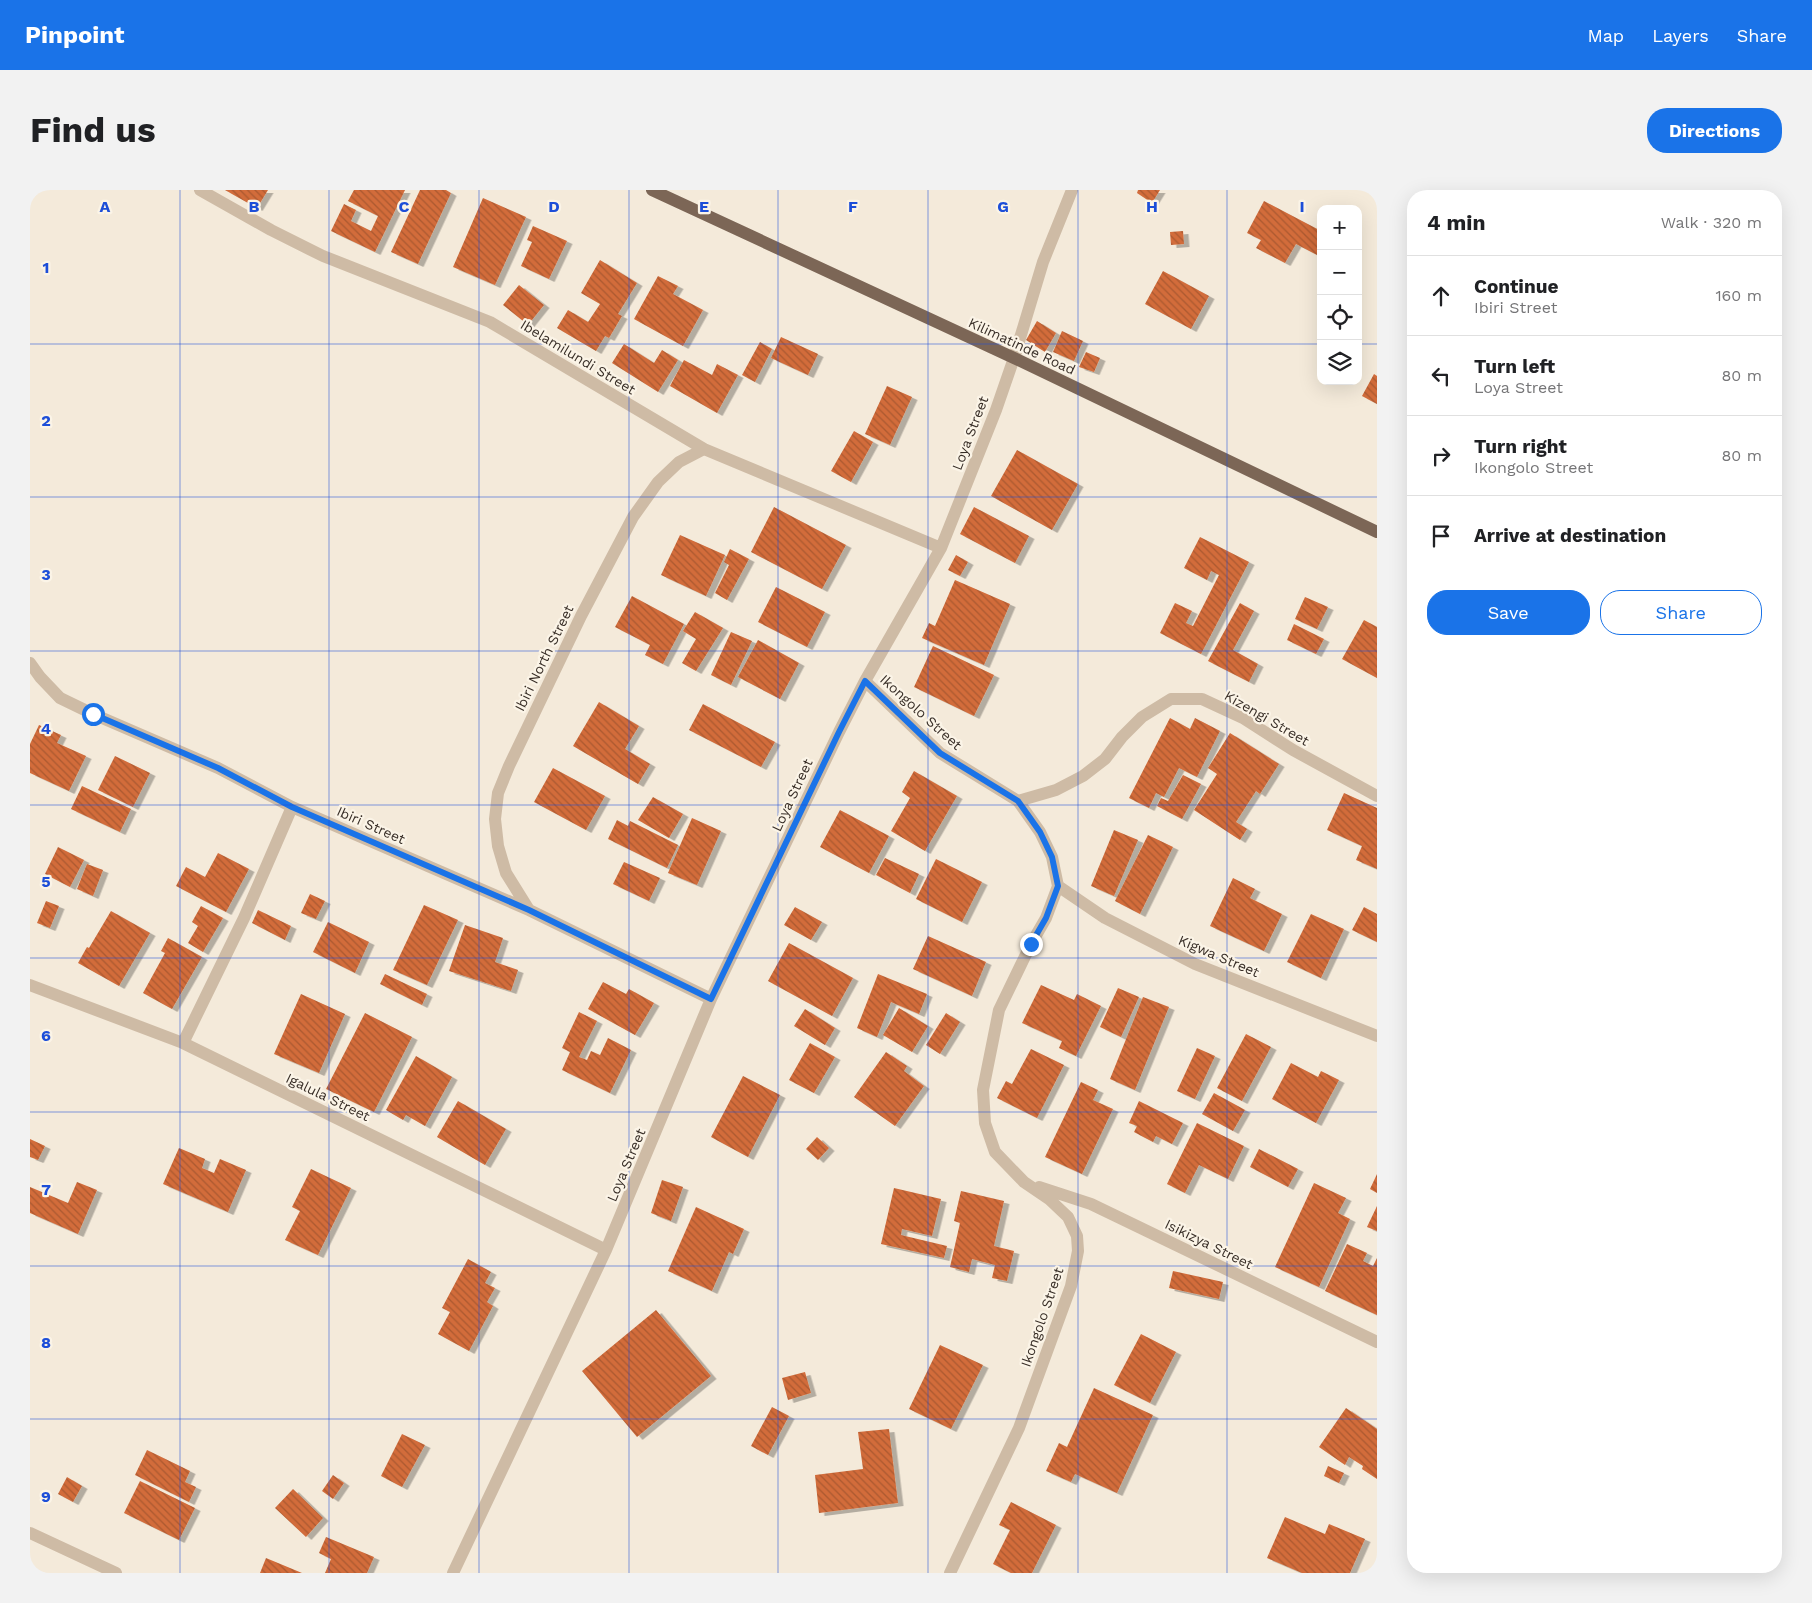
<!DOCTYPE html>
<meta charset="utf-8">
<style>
body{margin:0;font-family:"Work Sans",sans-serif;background:#f2f2f2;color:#202124}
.controls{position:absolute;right:15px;top:15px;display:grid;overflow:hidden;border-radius:10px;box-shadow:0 5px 20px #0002}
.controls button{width:45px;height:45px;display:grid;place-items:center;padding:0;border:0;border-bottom:1px solid #e0e0e0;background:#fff;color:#202124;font:25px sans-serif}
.stop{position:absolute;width:15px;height:15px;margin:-11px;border:4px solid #1a73e8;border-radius:50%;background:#fff}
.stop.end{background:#1a73e8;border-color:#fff;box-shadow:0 1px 5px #0008}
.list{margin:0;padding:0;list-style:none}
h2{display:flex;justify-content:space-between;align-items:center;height:65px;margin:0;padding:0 20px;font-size:21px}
h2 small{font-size:16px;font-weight:400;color:#757577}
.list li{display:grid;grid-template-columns:32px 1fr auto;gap:15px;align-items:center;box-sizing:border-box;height:80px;padding:0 20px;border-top:1px solid #e0e0e0}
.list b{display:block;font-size:19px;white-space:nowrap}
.list p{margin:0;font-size:16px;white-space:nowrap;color:#757577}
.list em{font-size:16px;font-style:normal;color:#757577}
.actions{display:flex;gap:10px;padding:15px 20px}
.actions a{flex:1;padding:11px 0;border:1px solid #1a73e8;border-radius:20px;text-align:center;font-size:18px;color:#1a73e8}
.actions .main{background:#1a73e8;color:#fff}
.icon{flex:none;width:28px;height:28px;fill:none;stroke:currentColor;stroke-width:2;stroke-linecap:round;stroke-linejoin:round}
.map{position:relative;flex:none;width:1347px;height:1383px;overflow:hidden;border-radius:20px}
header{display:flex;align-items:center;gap:30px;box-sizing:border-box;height:70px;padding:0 25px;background:#1a73e8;color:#fff}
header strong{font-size:24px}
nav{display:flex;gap:28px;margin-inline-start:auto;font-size:18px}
.intro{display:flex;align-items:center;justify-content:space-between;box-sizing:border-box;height:120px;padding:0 30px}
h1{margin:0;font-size:35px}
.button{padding:12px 22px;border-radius:20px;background:#1a73e8;color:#fff;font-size:18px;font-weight:700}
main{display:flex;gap:30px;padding:0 30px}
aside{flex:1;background:#fff;border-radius:20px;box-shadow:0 5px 20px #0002}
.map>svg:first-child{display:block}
</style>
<header>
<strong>Pinpoint</strong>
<nav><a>Map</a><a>Layers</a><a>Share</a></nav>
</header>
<div class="intro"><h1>Find us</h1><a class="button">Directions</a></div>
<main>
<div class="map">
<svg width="1347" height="1383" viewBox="0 0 1347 1383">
<defs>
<pattern id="building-back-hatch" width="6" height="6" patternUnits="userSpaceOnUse" patternTransform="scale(1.25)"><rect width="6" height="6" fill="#d26c3a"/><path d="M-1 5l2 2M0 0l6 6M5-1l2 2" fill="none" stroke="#ab5931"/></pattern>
<filter id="shadow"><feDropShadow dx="5.5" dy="3" stdDeviation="0" flood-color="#0004"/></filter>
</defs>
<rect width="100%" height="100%" fill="#f4eada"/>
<!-- building -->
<path fill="url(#building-back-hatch)" filter="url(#shadow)" d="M 195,0 L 238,0 L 227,18 Z
M 324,0 L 375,0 L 345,62 L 301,41 L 314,14 L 326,20 L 321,31 L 341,41 L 348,26 L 318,11 Z
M 390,0 L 416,0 L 421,3 L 388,74 L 361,62 Z
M 1108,0 L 1130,0 L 1122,13 L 1107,3 Z
M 453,8 L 496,27 L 465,95 L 423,77 Z
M 1234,11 L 1291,41 L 1291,62 L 1289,66 L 1266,54 L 1255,73 L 1226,58 L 1231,50 L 1217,43 Z
M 503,36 L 537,51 L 519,89 L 491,76 L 502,52 L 497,50 Z
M 1153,41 L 1154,54 L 1141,55 L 1140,42 Z
M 570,70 L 607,93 L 588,124 L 592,126 L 579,148 L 575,146 L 566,161 L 527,138 L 538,120 L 558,132 L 570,114 L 551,103 Z
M 1133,81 L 1179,106 L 1161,139 L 1115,114 Z
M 628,86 L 648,96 L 643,104 L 673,120 L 653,156 L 604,129 Z
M 489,95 L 514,115 L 498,135 L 473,115 Z
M 1007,131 L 1026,143 L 1015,162 L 996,150 Z
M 1032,141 L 1053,151 L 1044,171 L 1023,162 Z
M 751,147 L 788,164 L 778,185 L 741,168 Z
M 730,152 L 742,159 L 725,192 L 712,185 Z
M 594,154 L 624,173 L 632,160 L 648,170 L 628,202 L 582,173 Z
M 1056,162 L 1070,168 L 1064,182 L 1049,177 Z
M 654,170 L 682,185 L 687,174 L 708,185 L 687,223 L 640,196 Z
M 1344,184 L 1347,186 L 1347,214 L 1332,206 Z
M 857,196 L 882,207 L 860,255 L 835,244 Z
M 824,241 L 843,252 L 821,292 L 801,281 Z
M 987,260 L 1048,294 L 1022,340 L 961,306 Z
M 744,317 L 816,355 L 792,399 L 721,362 Z
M 944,317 L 999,346 L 985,373 L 930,344 Z
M 650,345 L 695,365 L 676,406 L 631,385 Z
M 1170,347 L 1219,372 L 1171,464 L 1130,443 L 1145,413 L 1162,421 L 1156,433 L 1163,436 L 1189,385 L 1181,381 L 1177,390 L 1154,378 Z
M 700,359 L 719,369 L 697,410 L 685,403 L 699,375 L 694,372 Z
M 926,365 L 938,372 L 930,386 L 918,380 Z
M 925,390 L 980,414 L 954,475 L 892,448 L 899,433 L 905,436 Z
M 746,397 L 795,422 L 777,457 L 728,432 Z
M 602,406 L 654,434 L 633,474 L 615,465 L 620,455 L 585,437 Z
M 1275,407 L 1298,417 L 1287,439 L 1265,429 Z
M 1210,413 L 1224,421 L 1203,460 L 1228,474 L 1219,492 L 1178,471 Z
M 665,422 L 693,438 L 666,481 L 652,473 L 666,449 L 653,441 Z
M 1334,430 L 1347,437 L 1347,488 L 1312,469 Z
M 1264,434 L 1294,449 L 1286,464 L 1257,450 Z
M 701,442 L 722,451 L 701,495 L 681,485 Z
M 728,450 L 769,473 L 750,509 L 708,487 Z
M 903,456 L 964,485 L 944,526 L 884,497 Z
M 569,512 L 609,536 L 595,559 L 620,574 L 608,594 L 543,556 Z
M 673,514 L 745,552 L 731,577 L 659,540 Z
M 1140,528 L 1160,539 L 1165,528 L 1190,541 L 1167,587 L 1149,578 L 1134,607 L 1126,603 L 1119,618 L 1099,608 Z
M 9,535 L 31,545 L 27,553 L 56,566 L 39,601 L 0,583 L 0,554 Z
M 1200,543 L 1249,574 L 1230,604 L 1226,601 L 1206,632 L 1217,639 L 1210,650 L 1164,620 L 1187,584 L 1178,578 Z
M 85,566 L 120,583 L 103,617 L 68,600 Z
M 523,578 L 575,606 L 556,640 L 504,612 Z
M 884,581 L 927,606 L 895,661 L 861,641 L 880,608 L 872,602 Z
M 1153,585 L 1171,594 L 1152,629 L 1127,616 L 1131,608 L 1138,611 Z
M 52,596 L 101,619 L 90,642 L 41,619 Z
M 1314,603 L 1347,618 L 1347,679 L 1326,670 L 1332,656 L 1297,640 Z
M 623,607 L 653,624 L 639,648 L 608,630 Z
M 810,620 L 859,646 L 839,683 L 790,657 Z
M 662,628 L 691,641 L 667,695 L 638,683 Z
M 587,630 L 598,636 L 600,631 L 648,655 L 637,678 L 578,649 Z
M 1084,640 L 1108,650 L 1084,706 L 1061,696 Z
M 1118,645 L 1143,657 L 1110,724 L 1085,711 Z
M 28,657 L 54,670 L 40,697 L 15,684 Z
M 188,663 L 219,679 L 196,722 L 146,696 L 156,677 L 175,687 Z
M 855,668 L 889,684 L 880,703 L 846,685 Z
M 906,669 L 952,692 L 932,732 L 886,709 Z
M 594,672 L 630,688 L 619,711 L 583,694 Z
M 57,674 L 73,680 L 63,706 L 47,699 Z
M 1203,688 L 1225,699 L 1220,708 L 1252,724 L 1234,761 L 1180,736 Z
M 280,704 L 295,711 L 286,729 L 271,723 Z
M 16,711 L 29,716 L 20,738 L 7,733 Z
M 394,715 L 428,730 L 397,795 L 363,780 Z
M 171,716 L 193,728 L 173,762 L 158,753 L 168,736 L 162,732 Z
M 765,717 L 792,732 L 781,750 L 754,735 Z
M 1334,717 L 1347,724 L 1347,752 L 1322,740 Z
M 228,720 L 261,736 L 255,750 L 222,733 Z
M 81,721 L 120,743 L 89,796 L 48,773 L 57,757 L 59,758 Z
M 1281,724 L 1314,739 L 1291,788 L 1257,772 Z
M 298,732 L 339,752 L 325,783 L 283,762 Z
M 435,735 L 473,748 L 465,772 L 488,780 L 481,801 L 419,781 Z
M 898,746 L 956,772 L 942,806 L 883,779 Z
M 138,748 L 172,767 L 142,819 L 113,803 L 135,763 L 131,761 Z
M 759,753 L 823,788 L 802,826 L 738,791 Z
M 355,784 L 397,804 L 392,815 L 350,794 Z
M 848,784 L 897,804 L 889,824 L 861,812 L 847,847 L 827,838 Z
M 573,792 L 596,804 L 599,799 L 624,813 L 605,845 L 558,819 Z
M 1011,795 L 1044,810 L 1047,804 L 1071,816 L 1046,866 L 1029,858 L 1032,851 L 992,833 Z
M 1088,798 L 1109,807 L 1091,847 L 1070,837 Z
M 271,804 L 315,824 L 289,883 L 244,864 Z
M 1113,807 L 1139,817 L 1105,900 L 1080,889 Z
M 869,818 L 898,836 L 882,862 L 853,845 Z
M 775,819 L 805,838 L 795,855 L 764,836 Z
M 549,822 L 567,831 L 549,867 L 557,870 L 561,861 L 570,865 L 578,848 L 601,860 L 580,903 L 532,880 L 540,862 L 532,858 Z
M 335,823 L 382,847 L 344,922 L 296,899 Z
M 916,823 L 930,832 L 910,864 L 896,855 Z
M 1216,844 L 1241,857 L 1212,911 L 1187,898 Z
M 780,853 L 805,867 L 784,903 L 759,890 Z
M 1167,858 L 1185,866 L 1165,909 L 1147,901 Z
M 1001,859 L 1034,875 L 1007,928 L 967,908 L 976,891 L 982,894 Z
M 856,862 L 877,876 L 874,881 L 894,896 L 865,936 L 824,907 Z
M 386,866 L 422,887 L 395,936 L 376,925 L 373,930 L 356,920 Z
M 1261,873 L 1288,887 L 1291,881 L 1309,890 L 1286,933 L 1242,909 Z
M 713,886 L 750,905 L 718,967 L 681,947 Z
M 1051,892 L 1068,900 L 1063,910 L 1083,919 L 1052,984 L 1015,967 Z
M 1184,903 L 1215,920 L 1203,941 L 1172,924 Z
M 428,911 L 476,939 L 455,975 L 407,947 Z
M 1109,911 L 1153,933 L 1142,954 L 1126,946 L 1123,952 L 1104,942 L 1107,936 L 1099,933 Z
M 1167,933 L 1214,956 L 1198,989 L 1169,975 L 1155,1003 L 1137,994 Z
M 787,947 L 799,958 L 788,970 L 776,959 Z
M 0,949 L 15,956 L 8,970 L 0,967 Z
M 149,958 L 175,969 L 172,978 L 184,983 L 190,969 L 216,980 L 198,1022 L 133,994 Z
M 1229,959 L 1268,979 L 1258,997 L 1220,977 Z
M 281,979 L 321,998 L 288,1065 L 255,1050 L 270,1021 L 262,1017 Z
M 1347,984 L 1347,1003 L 1340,999 Z
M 632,990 L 653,997 L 641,1031 L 621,1023 Z
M 47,992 L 67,1000 L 48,1044 L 0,1023 L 0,997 L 38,1013 Z
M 1284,993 L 1316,1008 L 1308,1023 L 1320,1029 L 1289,1097 L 1245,1077 Z
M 864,998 L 911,1009 L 902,1046 L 872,1039 L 871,1045 L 917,1056 L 914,1068 L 851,1054 Z
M 931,1001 L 974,1011 L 964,1056 L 984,1061 L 977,1091 L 962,1088 L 965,1075 L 942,1069 L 939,1082 L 920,1077 L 930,1033 L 924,1031 Z
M 1347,1016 L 1347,1041 L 1337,1037 Z
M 666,1017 L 714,1039 L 703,1064 L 699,1062 L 682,1101 L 638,1081 Z
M 1317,1054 L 1337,1063 L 1333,1071 L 1343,1076 L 1347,1068 L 1347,1125 L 1295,1101 Z
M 438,1069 L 461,1082 L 455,1093 L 465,1098 L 457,1112 L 463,1116 L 439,1161 L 408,1144 L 420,1122 L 412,1118 Z
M 1143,1081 L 1193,1092 L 1189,1109 L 1139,1098 Z
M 626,1120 L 681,1186 L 607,1247 L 552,1181 Z
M 1111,1144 L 1146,1162 L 1120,1213 L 1084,1195 Z
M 910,1155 L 953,1175 L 921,1239 L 879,1219 Z
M 775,1182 L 781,1203 L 758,1210 L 752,1188 Z
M 1064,1198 L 1123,1225 L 1087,1303 L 1045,1284 L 1041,1292 L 1016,1281 L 1029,1253 L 1037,1257 Z
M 742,1217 L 759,1226 L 738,1265 L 721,1256 Z
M 1316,1218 L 1347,1239 L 1347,1289 L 1332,1279 L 1333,1276 L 1319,1267 L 1315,1275 L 1289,1257 Z
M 859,1239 L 868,1313 L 789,1323 L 785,1285 L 833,1279 L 828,1242 Z
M 372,1244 L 395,1255 L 372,1297 L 351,1286 Z
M 117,1260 L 160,1281 L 155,1292 L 166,1297 L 159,1312 L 105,1285 Z
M 1298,1276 L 1314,1283 L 1309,1293 L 1294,1286 Z
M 303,1285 L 314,1293 L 303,1309 L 292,1301 Z
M 37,1287 L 52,1296 L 43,1312 L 28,1304 Z
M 110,1291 L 165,1318 L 149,1350 L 94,1323 Z
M 263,1299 L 293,1328 L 276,1347 L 245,1318 Z
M 981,1312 L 1026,1335 L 1002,1383 L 981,1383 L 963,1374 L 980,1340 L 969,1335 Z
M 1255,1327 L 1295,1344 L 1299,1334 L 1335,1349 L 1320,1383 L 1272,1383 L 1237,1368 Z
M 296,1347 L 344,1367 L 337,1383 L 295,1383 L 301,1369 L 289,1363 Z
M 236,1368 L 272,1383 L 230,1383 Z"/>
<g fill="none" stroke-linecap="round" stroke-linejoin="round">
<!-- minor -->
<path stroke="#cebba5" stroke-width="12" d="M 170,0 L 241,40 L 293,66 L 460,132 L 674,259 L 911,358
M 0,473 L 10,487 L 30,508 L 63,524 L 188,578 L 262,617 L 499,720 L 681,809
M 835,491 L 910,563 L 988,611 L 1010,642 L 1022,667 L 1028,696 L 1016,728 L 1001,754 L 969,820 L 953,900 L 955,933 L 965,962 L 994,992 L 1019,1009 L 1038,1027 L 1047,1046 L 1048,1061 L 1041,1096 L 989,1238 L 920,1383
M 988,611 L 1026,600 L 1053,586 L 1075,569 L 1092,547 L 1112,527 L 1141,509 L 1172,509 L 1213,528 L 1263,560 L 1347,606
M 1028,696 L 1075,728 L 1165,774 L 1347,846
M 499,720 L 476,683 L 468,656 L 465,629 L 468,603 L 479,576 L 551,426 L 603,327 L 628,292 L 649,272 L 674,259
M 0,795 L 153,853 L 576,1060
M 153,853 L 214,728 L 262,617
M 1009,997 L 1061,1014 L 1347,1152
M 0,1343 L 86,1383
M 423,1383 L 576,1060 L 681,809 L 809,542 L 835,491 L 911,358 L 966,220 L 984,168 L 1013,72 L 1042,0"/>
<!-- major -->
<path stroke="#7c6656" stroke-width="12" d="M 622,0 L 984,168 L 1347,342"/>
</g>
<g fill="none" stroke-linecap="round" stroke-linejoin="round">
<!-- route -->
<path stroke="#1a73e8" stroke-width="6" d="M 63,524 L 188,578 L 262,617 L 499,720 L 681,809 L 809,542 L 835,491 L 910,563 L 988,611 L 1010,642 L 1022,667 L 1028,696 L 1016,728 L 1001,754"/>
</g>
<!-- grid -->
<path fill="none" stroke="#1d4ed8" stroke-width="1" stroke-opacity="0.55" d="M 150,0 L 150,1383M 299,0 L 299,1383M 449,0 L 449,1383M 599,0 L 599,1383M 748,0 L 748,1383M 898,0 L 898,1383M 1048,0 L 1048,1383M 1197,0 L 1197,1383M 0,154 L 1291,154M 1328,154 L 1347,154M 0,307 L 1347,307M 0,461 L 1347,461M 0,615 L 1347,615M 0,768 L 1347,768M 0,922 L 1347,922M 0,1076 L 1347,1076M 0,1229 L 1347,1229"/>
<g text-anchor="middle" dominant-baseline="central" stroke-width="4.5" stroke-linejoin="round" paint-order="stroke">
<!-- street labels -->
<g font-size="14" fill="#382e27" stroke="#fbf4e7">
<text transform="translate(992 156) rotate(25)">Kilimatinde Road</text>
<text transform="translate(548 167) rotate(31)">Ibelamilundi Street</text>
<text transform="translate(940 243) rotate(-69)">Loya Street</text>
<text transform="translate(514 468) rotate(-64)">Ibiri North Street</text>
<text transform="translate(891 522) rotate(42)">Ikongolo Street</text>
<text transform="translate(1237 528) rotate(30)">Kizengi Street</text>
<text transform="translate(762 605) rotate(-65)">Loya Street</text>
<text transform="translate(341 635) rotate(24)">Ibiri Street</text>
<text transform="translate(1189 766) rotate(23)">Kigwa Street</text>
<text transform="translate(298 907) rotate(26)">Igalula Street</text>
<text transform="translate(596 975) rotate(-67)">Loya Street</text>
<text transform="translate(1179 1054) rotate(26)">Isikizya Street</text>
<text transform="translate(1012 1127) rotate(-71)">Ikongolo Street</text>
</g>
</g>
<g font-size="16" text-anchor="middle" font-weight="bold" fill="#1d4ed8" stroke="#fbf4e7" stroke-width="4.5" stroke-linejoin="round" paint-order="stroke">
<text x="75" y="22">A</text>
<text x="224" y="22">B</text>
<text x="374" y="22">C</text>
<text x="524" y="22">D</text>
<text x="674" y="22">E</text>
<text x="823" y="22">F</text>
<text x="973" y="22">G</text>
<text x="1122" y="22">H</text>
<text x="1272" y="22">I</text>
<text x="16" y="83">1</text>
<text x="16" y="236">2</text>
<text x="16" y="390">3</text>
<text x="16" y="544">4</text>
<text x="16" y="697">5</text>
<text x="16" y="851">6</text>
<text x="16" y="1005">7</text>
<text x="16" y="1158">8</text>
<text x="16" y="1312">9</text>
</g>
</svg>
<div class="controls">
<button>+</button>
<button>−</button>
<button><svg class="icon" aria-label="locate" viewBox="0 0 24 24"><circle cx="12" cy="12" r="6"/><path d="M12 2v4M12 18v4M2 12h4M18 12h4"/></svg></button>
<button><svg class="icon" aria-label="layers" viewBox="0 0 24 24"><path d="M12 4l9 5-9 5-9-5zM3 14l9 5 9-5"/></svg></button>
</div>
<div class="stop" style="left:63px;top:524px"></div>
<div class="stop end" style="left:1001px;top:754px"></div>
</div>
<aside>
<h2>4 min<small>Walk · 320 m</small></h2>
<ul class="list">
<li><svg class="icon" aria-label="ahead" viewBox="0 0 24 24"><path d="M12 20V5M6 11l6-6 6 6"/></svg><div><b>Continue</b><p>Ibiri Street</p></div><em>160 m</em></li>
<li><svg class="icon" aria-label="left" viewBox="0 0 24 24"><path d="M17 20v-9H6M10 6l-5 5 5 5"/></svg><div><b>Turn left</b><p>Loya Street</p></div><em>80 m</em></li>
<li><svg class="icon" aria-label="right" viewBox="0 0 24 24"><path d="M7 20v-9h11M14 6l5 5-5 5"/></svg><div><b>Turn right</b><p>Ikongolo Street</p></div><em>80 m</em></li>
<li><svg class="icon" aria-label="arrive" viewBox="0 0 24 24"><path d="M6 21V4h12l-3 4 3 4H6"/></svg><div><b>Arrive at destination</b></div></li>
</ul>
<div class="actions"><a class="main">Save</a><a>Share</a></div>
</aside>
</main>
